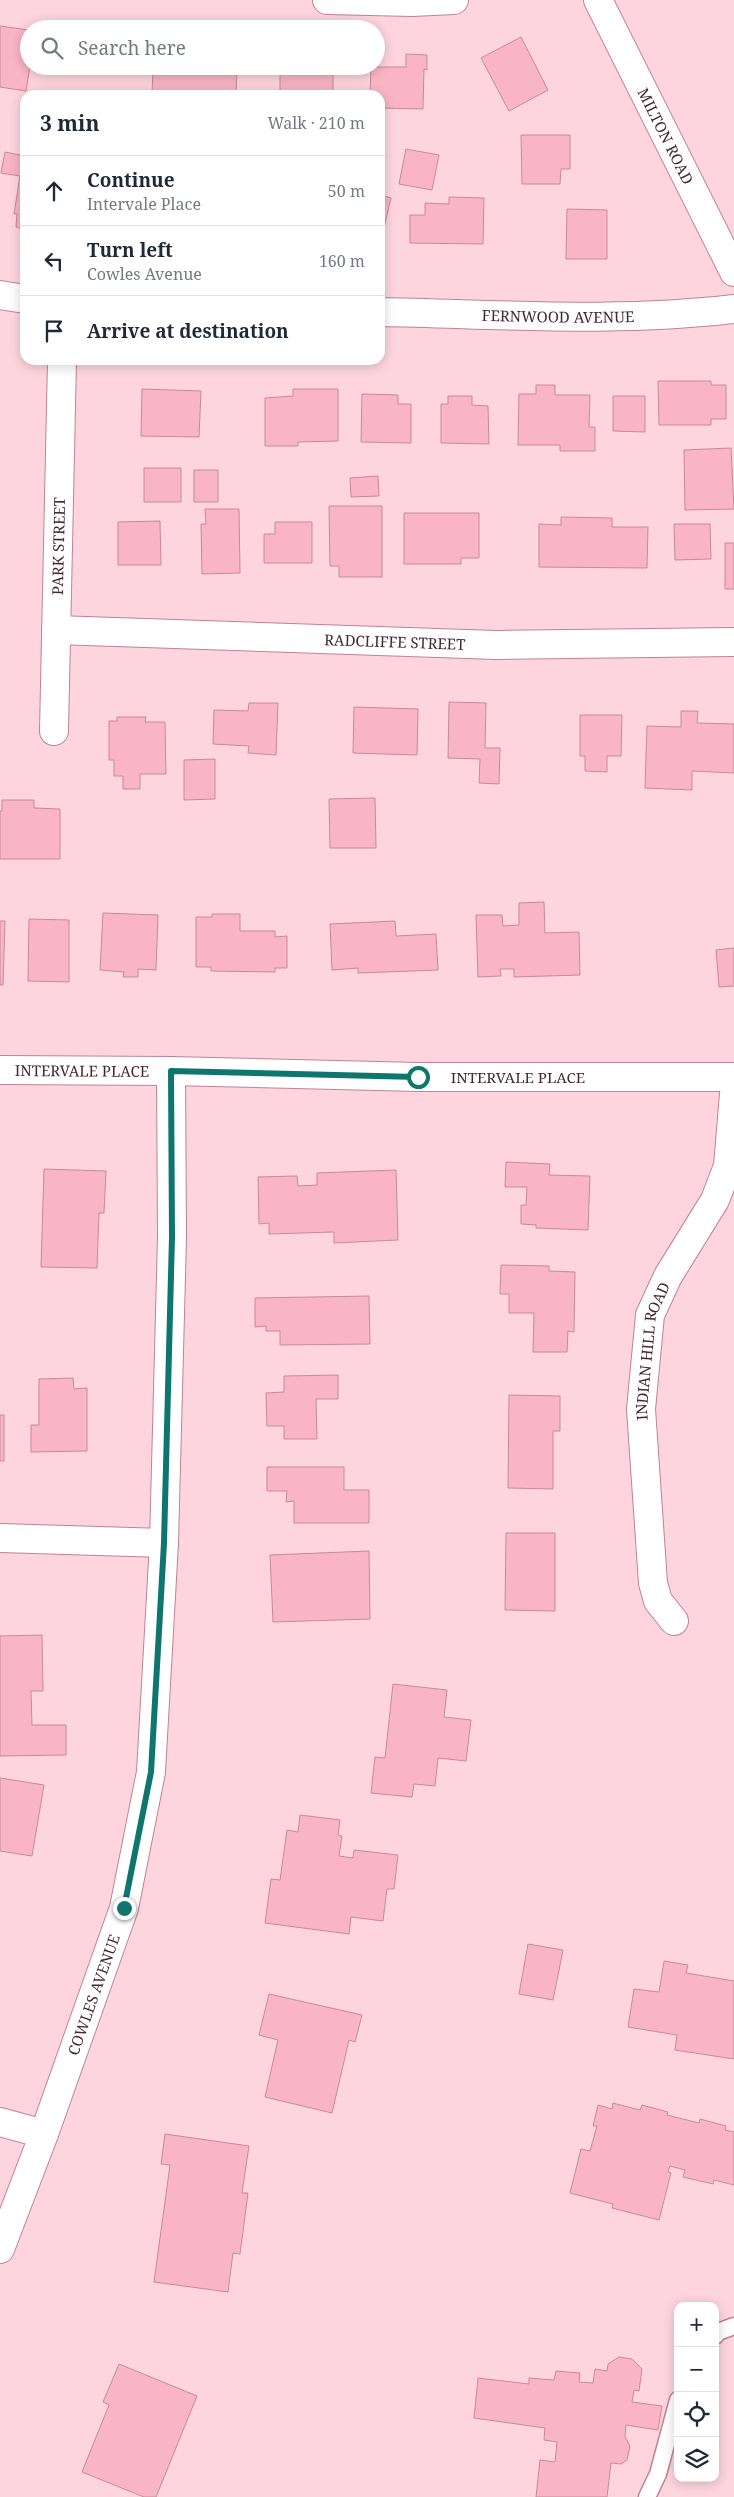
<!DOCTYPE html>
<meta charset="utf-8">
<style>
body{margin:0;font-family:"Noto Serif",serif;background:#f2f2f3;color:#1f2937}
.controls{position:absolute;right:15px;bottom:15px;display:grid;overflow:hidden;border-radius:10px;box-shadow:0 2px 12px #0003}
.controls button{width:45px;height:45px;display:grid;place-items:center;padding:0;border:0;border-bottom:1px solid #e0e1e3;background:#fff;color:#1f2937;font:25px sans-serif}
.stop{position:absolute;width:15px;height:15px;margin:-11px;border:4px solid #0f766e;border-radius:50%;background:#fff}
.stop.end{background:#0f766e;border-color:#fff;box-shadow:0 1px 5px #0008}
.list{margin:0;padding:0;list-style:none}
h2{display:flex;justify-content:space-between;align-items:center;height:65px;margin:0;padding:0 20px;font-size:21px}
h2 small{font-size:16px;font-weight:400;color:#747a83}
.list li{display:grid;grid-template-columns:32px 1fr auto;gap:15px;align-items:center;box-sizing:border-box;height:70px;padding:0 20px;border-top:1px solid #e0e1e3}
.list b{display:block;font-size:19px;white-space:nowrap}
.list p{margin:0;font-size:16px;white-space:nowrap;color:#747a83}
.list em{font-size:16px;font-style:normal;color:#747a83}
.icon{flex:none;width:28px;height:28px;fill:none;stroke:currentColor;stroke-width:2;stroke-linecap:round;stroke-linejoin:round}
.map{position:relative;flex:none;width:734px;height:2497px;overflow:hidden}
.search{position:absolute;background:#fff;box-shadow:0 2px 12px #0003;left:20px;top:20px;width:365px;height:55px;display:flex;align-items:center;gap:12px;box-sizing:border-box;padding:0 18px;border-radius:28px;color:#747a83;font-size:19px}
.panel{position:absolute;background:#fff;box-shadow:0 2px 12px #0003;left:20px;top:90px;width:365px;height:275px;border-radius:15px}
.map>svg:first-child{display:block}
</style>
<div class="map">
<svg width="734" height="2497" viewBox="0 0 734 2497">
<rect width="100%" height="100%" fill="#fed5de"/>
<!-- building -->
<path fill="#f9b5c6" stroke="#c88999" d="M 0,26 L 29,30 L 30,66 L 26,91 L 0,87 Z
M 521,37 L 548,90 L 509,111 L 481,58 Z
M 406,54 L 427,55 L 427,70 L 424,69 L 423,109 L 380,108 L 380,95 L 370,95 L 371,67 L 406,67 Z
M 153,66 L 237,66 L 236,95 L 152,95 Z
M 280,66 L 333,66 L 333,95 L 280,95 Z
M 521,135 L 570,135 L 570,169 L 561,169 L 560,184 L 522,184 Z
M 406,149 L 439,155 L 432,190 L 399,184 Z
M 5,152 L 25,156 L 25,229 L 16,227 L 17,214 L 14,214 L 20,176 L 1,173 Z
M 380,195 L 391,198 L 380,245 Z
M 449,197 L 484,198 L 483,244 L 410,243 L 410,215 L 425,215 L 425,203 L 449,204 Z
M 567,209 L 607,210 L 607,259 L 566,259 Z
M 658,381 L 711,381 L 711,385 L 726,385 L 726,419 L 711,419 L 711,425 L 659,425 Z
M 536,385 L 555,385 L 555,395 L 590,395 L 589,427 L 595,427 L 595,451 L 560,451 L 560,445 L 518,445 L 519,394 L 536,394 Z
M 142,389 L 201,391 L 199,437 L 141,436 Z
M 293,389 L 338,389 L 338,441 L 298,442 L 298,446 L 265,446 L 265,398 L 293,396 Z
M 362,394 L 398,395 L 398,404 L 411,404 L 411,443 L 361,442 Z
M 448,396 L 472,396 L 472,405 L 488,406 L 489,444 L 441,443 L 441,404 L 448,404 Z
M 613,396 L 645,396 L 645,432 L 613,431 Z
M 731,448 L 734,509 L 685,510 L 684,450 Z
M 144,468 L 181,468 L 181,502 L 144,502 Z
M 194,470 L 218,470 L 218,502 L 194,502 Z
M 378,476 L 379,496 L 351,497 L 350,478 Z
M 329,506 L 382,506 L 382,577 L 339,577 L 339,566 L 330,566 Z
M 205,509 L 239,509 L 240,573 L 202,574 L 201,524 L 206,524 Z
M 404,513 L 479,513 L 479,558 L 461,558 L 461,564 L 404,564 Z
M 561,517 L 612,518 L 612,527 L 648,527 L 647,568 L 539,567 L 539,524 L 561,525 Z
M 160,521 L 161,565 L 118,565 L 118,522 Z
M 275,522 L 312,522 L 312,563 L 264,563 L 264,534 L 275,534 Z
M 674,524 L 710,524 L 711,559 L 675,560 Z
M 725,543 L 734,543 L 734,589 L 725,589 Z
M 449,702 L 486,703 L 485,748 L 500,748 L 499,784 L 479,783 L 480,759 L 448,758 Z
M 249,703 L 278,703 L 276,755 L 248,753 L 249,746 L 213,744 L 214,710 L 248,711 Z
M 354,707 L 418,709 L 417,755 L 353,753 Z
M 681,711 L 698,711 L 697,723 L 734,724 L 734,773 L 692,771 L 692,790 L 645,788 L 647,726 L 681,727 Z
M 580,715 L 622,715 L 621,756 L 607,756 L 607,772 L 585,771 L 585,756 L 580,756 Z
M 117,717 L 146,717 L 145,722 L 165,722 L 166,774 L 140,774 L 140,789 L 123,789 L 123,776 L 114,776 L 114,760 L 109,760 L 109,721 L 117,721 Z
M 215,759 L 215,799 L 184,800 L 184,760 Z
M 375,798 L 376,848 L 330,848 L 329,799 Z
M 2,800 L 34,800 L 34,808 L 60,809 L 60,859 L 0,859 L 0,811 L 2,811 Z
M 544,902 L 545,933 L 579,932 L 580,975 L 514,977 L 514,969 L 500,969 L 501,976 L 478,977 L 476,915 L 502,915 L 503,926 L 519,925 L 519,903 Z
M 103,913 L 158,915 L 156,970 L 138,969 L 138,977 L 123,977 L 124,972 L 100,970 Z
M 212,914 L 240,914 L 240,931 L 275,931 L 275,937 L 287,936 L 287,968 L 275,968 L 275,972 L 211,971 L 211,967 L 196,967 L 196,917 L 212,917 Z
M 29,919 L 69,920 L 69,982 L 28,981 Z
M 0,921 L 5,921 L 3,985 L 0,985 Z
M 395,921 L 396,936 L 436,934 L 438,970 L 358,973 L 358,968 L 332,970 L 330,924 Z
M 734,948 L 734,986 L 719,987 L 716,950 Z
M 506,1162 L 550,1164 L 549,1175 L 590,1176 L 588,1230 L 536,1228 L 536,1225 L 521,1224 L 521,1205 L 526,1205 L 527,1187 L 505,1187 Z
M 44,1169 L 106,1171 L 104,1213 L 99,1213 L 97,1268 L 41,1267 Z
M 396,1170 L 398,1240 L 334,1243 L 334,1232 L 269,1234 L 269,1223 L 259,1224 L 258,1177 L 297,1176 L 298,1186 L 317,1185 L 317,1173 Z
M 501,1265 L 549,1266 L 549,1271 L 575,1272 L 574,1332 L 568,1331 L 567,1352 L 533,1352 L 534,1313 L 509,1313 L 509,1294 L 500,1294 Z
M 369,1296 L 370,1344 L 280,1345 L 280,1331 L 266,1331 L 266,1326 L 255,1327 L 255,1298 Z
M 338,1375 L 338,1399 L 316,1399 L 317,1439 L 284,1439 L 284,1426 L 267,1426 L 266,1393 L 284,1392 L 284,1376 Z
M 73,1378 L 74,1389 L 87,1388 L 87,1451 L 31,1452 L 31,1425 L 39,1425 L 39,1379 Z
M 509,1395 L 560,1396 L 560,1431 L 553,1431 L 553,1489 L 508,1488 Z
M 0,1415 L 4,1415 L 4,1461 L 0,1461 Z
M 267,1467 L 344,1467 L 344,1490 L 369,1490 L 369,1523 L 294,1523 L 294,1501 L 286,1502 L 287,1491 L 267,1491 Z
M 506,1533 L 555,1533 L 555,1611 L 505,1610 Z
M 369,1551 L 370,1619 L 273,1622 L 270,1555 Z
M 42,1635 L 43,1691 L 31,1691 L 32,1725 L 66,1725 L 66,1755 L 0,1756 L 0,1636 Z
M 393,1684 L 447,1690 L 444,1717 L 471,1720 L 466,1761 L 438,1758 L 435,1786 L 414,1784 L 412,1797 L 371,1793 L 375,1757 L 385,1758 Z
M 0,1778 L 44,1785 L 32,1856 L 0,1851 Z
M 300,1815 L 340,1820 L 338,1835 L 342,1836 L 339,1856 L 353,1858 L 354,1850 L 398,1855 L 394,1889 L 387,1889 L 383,1921 L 351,1917 L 349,1934 L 265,1923 L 271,1879 L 280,1880 L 287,1830 L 298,1832 Z
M 528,1944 L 563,1950 L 553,2000 L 519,1994 Z
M 664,1961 L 688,1965 L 686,1973 L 734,1981 L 734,2059 L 675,2050 L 677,2035 L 628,2027 L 634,1989 L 659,1992 Z
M 269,1994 L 362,2015 L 355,2042 L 349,2040 L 332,2113 L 265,2097 L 278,2040 L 259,2035 Z
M 613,2103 L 640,2110 L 642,2105 L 668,2112 L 667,2115 L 699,2123 L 700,2119 L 726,2126 L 725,2130 L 734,2132 L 734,2185 L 714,2180 L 713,2184 L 683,2177 L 685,2170 L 670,2166 L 668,2172 L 671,2173 L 659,2220 L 612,2208 L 613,2204 L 570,2193 L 581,2149 L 590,2151 L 597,2126 L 593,2126 L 598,2105 L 612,2109 Z
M 165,2134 L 249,2146 L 242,2193 L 248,2193 L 240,2254 L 233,2253 L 228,2292 L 154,2282 L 170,2165 L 161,2164 Z
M 619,2357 L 632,2359 L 642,2369 L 639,2391 L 634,2390 L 632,2402 L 662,2406 L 658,2430 L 626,2425 L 625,2437 L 630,2446 L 627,2460 L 621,2464 L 611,2463 L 607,2497 L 536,2497 L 540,2460 L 555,2462 L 557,2442 L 544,2440 L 545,2428 L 474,2418 L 478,2378 L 529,2384 L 529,2378 L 554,2380 L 556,2371 L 580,2373 L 579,2382 L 593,2383 L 595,2369 L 607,2371 L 608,2364 Z
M 119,2364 L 197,2396 L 156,2497 L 144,2497 L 82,2472 L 109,2405 L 103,2402 Z"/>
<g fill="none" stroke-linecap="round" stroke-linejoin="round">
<defs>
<path id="service" d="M 715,2336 L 718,2332 L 734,2326
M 647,2497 L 658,2474 L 678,2400"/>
<g id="minor">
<path d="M 327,0 L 412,2 L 454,0"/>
<path d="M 0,295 L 25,299"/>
<path id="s1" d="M 380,312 C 498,314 617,323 734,309"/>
<path id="s2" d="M 56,630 L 496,645 L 734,642"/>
<path id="s3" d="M 54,731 L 62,360"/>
<path id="s4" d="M 0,1070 L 171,1071 L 418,1077 L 734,1077"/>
<path d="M 0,1538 L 164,1543"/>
<path id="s5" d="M 674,1621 L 658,1601 L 653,1583 L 641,1409 L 650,1315 L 668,1276 L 715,1200 L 728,1166 L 734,1094"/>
<path d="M 0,2122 L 44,2134"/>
<path id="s6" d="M 0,2249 L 44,2134 L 124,1908 L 151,1772 L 164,1543 L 172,1237 L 171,1071"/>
</g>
<g id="tertiary">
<path id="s7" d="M 598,0 L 734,272"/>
</g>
</defs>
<!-- service casing -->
<use href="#service" stroke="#c18292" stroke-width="19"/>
<!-- minor casing -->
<use href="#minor" stroke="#c18292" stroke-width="30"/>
<!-- tertiary casing -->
<use href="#tertiary" stroke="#c18292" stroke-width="30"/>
<!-- service -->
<use href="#service" stroke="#fff" stroke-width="16"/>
<!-- minor -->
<use href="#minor" stroke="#fff" stroke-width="28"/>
<!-- tertiary -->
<use href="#tertiary" stroke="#fff" stroke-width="28"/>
</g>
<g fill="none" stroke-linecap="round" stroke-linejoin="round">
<!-- route -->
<path stroke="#0f766e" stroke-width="6" d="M 124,1908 L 151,1772 L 164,1543 L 172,1237 L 171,1071 L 418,1077"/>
</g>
<g text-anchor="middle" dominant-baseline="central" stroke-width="4" stroke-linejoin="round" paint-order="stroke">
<!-- street labels -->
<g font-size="15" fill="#442a30" stroke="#fed5de">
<text stroke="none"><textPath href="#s7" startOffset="152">MILTON ROAD</textPath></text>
<text stroke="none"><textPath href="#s1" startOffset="178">FERNWOOD AVENUE</textPath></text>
<text stroke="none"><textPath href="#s3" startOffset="185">PARK STREET</textPath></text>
<text stroke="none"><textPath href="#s2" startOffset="339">RADCLIFFE STREET</textPath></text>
<text stroke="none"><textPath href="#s4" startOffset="82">INTERVALE PLACE</textPath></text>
<text stroke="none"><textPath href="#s4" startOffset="518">INTERVALE PLACE</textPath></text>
<text stroke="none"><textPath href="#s5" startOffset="278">INDIAN HILL ROAD</textPath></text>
<text stroke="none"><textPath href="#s6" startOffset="271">COWLES AVENUE</textPath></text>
</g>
</g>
</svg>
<div class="controls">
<button>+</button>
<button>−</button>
<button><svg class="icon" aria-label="locate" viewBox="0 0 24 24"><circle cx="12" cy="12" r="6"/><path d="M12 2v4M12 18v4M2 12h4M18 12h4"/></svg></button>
<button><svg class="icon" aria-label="layers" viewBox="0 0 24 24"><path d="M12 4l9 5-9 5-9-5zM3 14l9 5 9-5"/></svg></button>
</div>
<div class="stop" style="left:418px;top:1077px"></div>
<div class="stop end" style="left:124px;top:1908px"></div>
<div class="search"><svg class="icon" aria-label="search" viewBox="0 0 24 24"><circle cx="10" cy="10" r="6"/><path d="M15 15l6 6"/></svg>Search here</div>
<section class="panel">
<h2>3 min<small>Walk · 210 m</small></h2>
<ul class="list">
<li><svg class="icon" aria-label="ahead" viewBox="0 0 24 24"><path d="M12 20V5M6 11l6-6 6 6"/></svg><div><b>Continue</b><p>Intervale Place</p></div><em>50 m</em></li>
<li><svg class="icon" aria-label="left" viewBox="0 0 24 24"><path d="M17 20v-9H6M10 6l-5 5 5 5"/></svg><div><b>Turn left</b><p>Cowles Avenue</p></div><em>160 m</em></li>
<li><svg class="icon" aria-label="arrive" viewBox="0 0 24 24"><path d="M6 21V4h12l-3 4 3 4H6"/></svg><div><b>Arrive at destination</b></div></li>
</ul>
</section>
</div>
